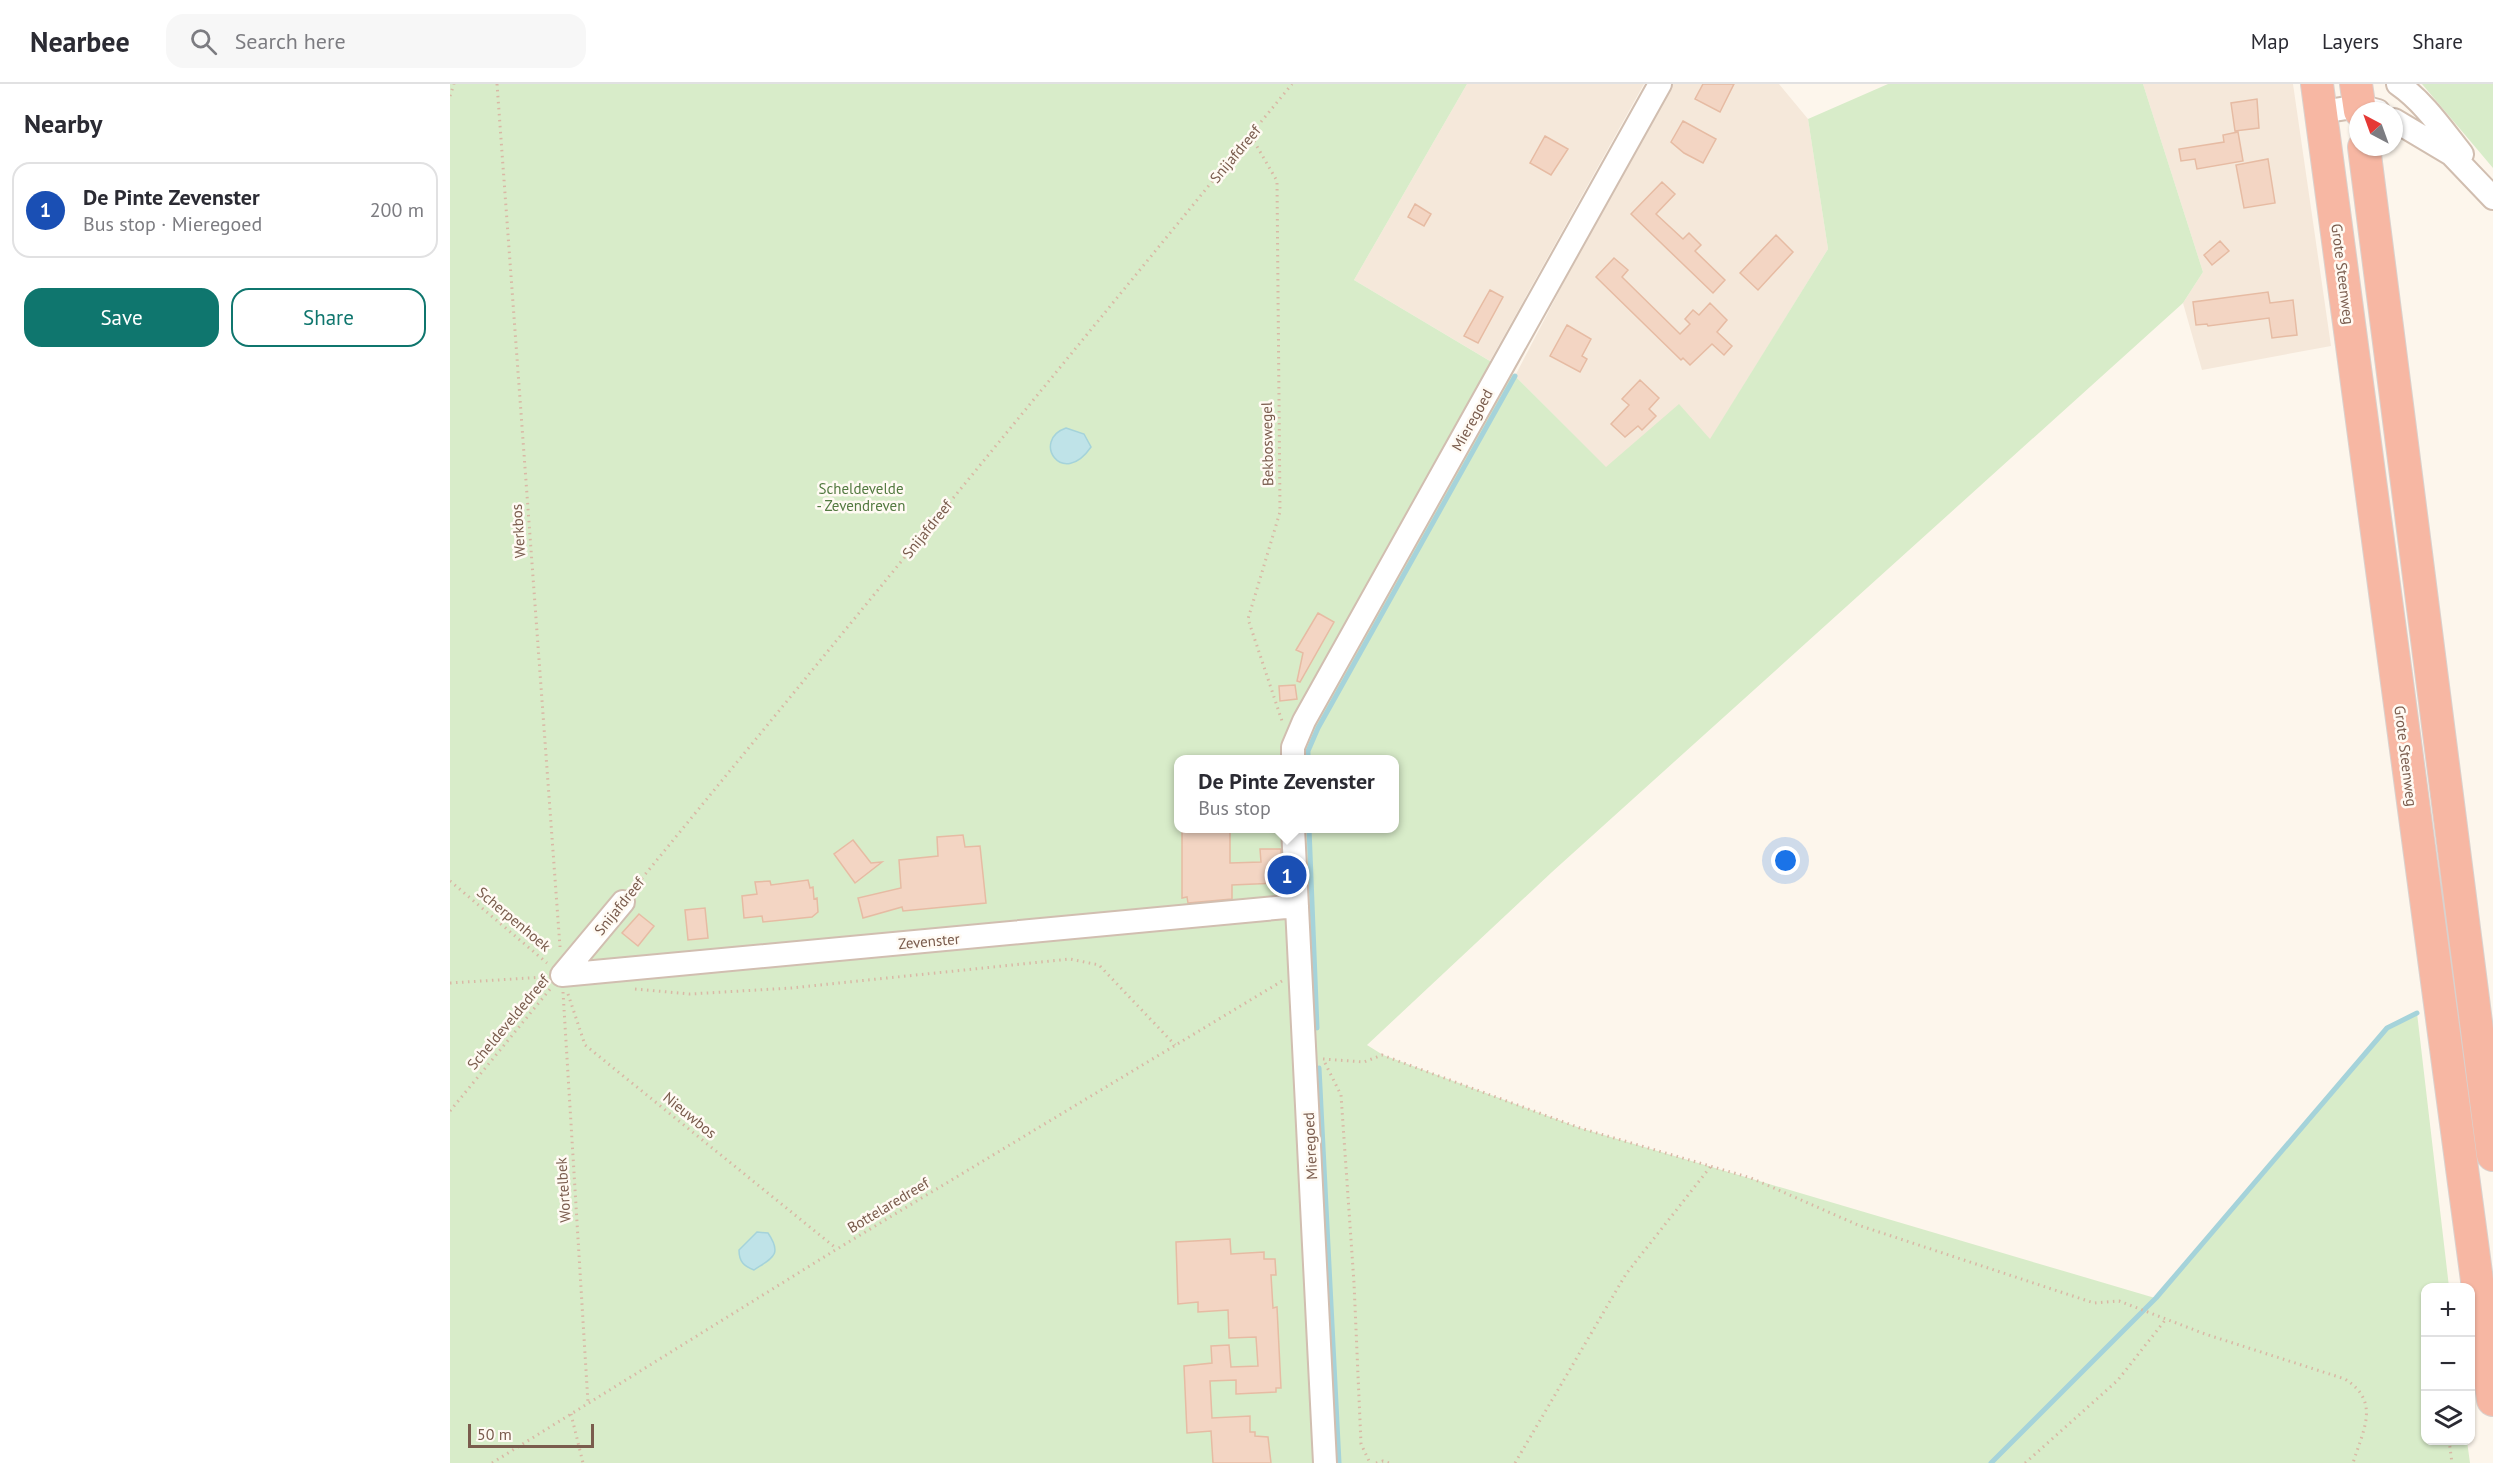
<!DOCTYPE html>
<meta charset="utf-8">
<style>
body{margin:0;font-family:"PT Sans",sans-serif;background:#f7f7f7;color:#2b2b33}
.controls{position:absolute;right:18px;bottom:18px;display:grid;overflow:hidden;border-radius:12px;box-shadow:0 2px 4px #0004}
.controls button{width:54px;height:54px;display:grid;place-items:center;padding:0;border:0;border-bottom:2px solid #e1e1e2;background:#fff;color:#2b2b33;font:30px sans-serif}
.compass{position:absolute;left:1899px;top:18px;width:54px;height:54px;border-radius:50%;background:#fff;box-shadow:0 2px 4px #0004;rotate:319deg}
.scale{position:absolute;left:18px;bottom:15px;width:126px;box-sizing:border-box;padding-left:6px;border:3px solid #7a5c4d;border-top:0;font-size:16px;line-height:21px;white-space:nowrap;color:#7a5c4d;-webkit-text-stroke:4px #fffaf3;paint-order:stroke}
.you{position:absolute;left:1336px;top:777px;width:21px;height:21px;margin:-15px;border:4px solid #fff;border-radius:50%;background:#1a73e8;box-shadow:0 0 0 9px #1a73e833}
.badge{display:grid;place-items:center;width:39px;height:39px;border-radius:50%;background:#0f766e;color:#fff;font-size:20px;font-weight:700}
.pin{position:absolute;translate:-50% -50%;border:3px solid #fff;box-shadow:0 2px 6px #0006}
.popup{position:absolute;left:724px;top:671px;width:225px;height:78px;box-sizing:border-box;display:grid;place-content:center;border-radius:12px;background:#fff;filter:drop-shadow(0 2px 4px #0005);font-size:20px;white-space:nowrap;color:#7c7c81}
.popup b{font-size:22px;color:#2b2b33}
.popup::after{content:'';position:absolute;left:50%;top:100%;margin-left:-12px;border:12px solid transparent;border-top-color:#fff}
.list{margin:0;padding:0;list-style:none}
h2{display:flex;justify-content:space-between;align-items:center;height:78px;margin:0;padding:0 24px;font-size:26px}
h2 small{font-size:20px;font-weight:400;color:#7c7c81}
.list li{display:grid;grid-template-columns:39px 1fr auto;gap:18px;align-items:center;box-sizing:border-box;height:96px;margin:0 12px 12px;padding:0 12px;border:2px solid #e1e1e2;border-radius:18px}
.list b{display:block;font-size:22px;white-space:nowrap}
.list p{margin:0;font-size:20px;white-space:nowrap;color:#7c7c81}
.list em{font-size:20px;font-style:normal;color:#7c7c81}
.actions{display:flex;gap:12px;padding:18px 24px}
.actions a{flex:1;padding:14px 0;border:2px solid #0f766e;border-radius:18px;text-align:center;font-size:21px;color:#0f766e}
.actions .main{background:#0f766e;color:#fff}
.icon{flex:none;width:33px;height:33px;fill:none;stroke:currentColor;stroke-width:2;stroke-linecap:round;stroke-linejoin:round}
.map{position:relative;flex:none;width:2043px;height:1379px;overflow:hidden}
header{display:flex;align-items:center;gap:36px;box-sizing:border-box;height:84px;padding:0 30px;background:#fff;border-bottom:2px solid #e1e1e2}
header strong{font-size:28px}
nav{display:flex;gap:33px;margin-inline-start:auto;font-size:21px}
.search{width:420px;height:54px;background:#f7f7f7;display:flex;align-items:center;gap:15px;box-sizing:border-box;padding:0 21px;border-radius:18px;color:#7c7c81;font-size:22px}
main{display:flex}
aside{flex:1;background:#fff}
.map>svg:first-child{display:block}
</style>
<header>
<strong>Nearbee</strong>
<div class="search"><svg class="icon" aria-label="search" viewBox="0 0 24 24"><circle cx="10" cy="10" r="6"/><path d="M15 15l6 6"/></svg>Search here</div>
<nav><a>Map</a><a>Layers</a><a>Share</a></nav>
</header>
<main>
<aside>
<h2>Nearby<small></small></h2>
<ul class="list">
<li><span class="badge" style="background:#1a4fb4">1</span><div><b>De Pinte Zevenster</b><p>Bus stop · Mieregoed</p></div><em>200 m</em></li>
</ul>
<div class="actions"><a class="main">Save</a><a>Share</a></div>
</aside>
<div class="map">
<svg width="2043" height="1379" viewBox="0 0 2043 1379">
<rect width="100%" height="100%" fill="#fdf6ec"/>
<!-- residential -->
<path fill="#f5e8da" d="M 1017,0 L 1194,0 L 1040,277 L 904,196 Z
M 1217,0 L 1329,0 L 1358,35 L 1378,165 L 1260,356 L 1229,321 L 1156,384 L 1065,292 Z
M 1693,0 L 1843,0 L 1881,262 L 1752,286 L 1733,219 L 1753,188 Z"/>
<!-- green -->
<path fill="#d8ecc9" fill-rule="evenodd" d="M 0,0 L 1017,0 L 904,196 L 1065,292 L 1156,383 L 1229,320 L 1260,355 L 1378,165 L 1358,35 L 1438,0 L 1693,0 L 1753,188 L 1733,219 L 1102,788 L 917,961 L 933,971 L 1130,1044 L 1705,1214 L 1937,944 L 1967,929 L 1999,1203 L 1976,1204 L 1976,1356 L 2017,1357 L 2020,1379 L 0,1379 ZM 729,676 L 945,676 L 945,744 L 729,744 Z
M 1972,0 L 2043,0 L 2043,84 Z"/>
<!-- water -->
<path fill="#bfe3e8" stroke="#a5d3da" stroke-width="1.5" d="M 616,344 L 634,350 L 641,363 C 612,405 581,356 616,344 Z
M 307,1148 L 318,1149 C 333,1171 322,1174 304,1186 C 294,1182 289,1178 289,1166 Z"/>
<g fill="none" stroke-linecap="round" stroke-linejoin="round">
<!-- stream -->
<path stroke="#a5d3da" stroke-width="5" d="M 858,676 L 858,667 L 868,644 L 1065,292
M 859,744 L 867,944
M 869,984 L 889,1379
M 1541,1379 L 1706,1214 L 1937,944 L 1967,929"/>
</g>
<!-- building -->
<path fill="#f3d5c3" stroke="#e6bba3" stroke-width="1.5" d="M 1253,0 L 1284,0 L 1270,28 L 1245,15 Z
M 1807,15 L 1809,44 L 1785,47 L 1781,19 Z
M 1233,37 L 1266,55 L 1253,79 L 1234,69 L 1221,58 Z
M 1788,48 L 1793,77 L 1747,85 L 1745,75 L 1731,77 L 1729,65 L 1774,58 L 1773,51 Z
M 1095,52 L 1118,65 L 1101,91 L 1080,79 Z
M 1818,75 L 1825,119 L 1794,124 L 1786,81 Z
M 1212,98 L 1225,110 L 1206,130 L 1233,155 L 1239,149 L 1251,161 L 1245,167 L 1275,196 L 1263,209 L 1181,130 Z
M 965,120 L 981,130 L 974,142 L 958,133 Z
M 1326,151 L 1343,168 L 1308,206 L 1290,189 Z
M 1770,157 L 1779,167 L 1762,181 L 1754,171 Z
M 1164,174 L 1178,186 L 1172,193 L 1230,250 L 1240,240 L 1235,235 L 1243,226 L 1249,231 L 1260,219 L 1277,236 L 1267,248 L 1282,262 L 1274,271 L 1262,260 L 1240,281 L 1233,274 L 1231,276 L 1146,193 Z
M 1040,206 L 1053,213 L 1028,259 L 1014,252 Z
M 1818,208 L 1820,219 L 1843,216 L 1847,251 L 1822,254 L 1819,234 L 1758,242 L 1757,240 L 1746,241 L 1743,218 Z
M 1117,241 L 1141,255 L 1132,272 L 1137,275 L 1130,288 L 1100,272 Z
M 1190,296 L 1209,314 L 1199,325 L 1206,332 L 1192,346 L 1188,342 L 1175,353 L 1161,340 L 1179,321 L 1172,315 Z
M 868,529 L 884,538 L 850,598 L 847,597 L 853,569 L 846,566 Z
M 845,601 L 847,615 L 830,617 L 829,602 Z
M 732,744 L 780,744 L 780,779 L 811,778 L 810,765 L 831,765 L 831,777 L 828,778 L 829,799 L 782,801 L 782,815 L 738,819 L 737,813 L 732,814 Z
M 513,751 L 515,763 L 530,762 L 536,819 L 453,827 L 452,823 L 413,834 L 408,814 L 451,804 L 449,776 L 488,772 L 487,753 Z
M 403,756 L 421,779 L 432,778 L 405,799 L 384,770 Z
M 358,796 L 360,804 L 363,803 L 364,815 L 367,814 L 368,828 L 362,833 L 313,838 L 312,832 L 294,834 L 292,812 L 307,810 L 305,798 L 320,797 L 321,801 Z
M 255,824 L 258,854 L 238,856 L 235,826 Z
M 189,830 L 204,842 L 188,862 L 172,849 Z
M 780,1155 L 781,1170 L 814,1168 L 814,1175 L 825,1175 L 826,1191 L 821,1191 L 823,1224 L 827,1223 L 831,1304 L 826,1304 L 826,1308 L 786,1310 L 786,1296 L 760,1297 L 762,1334 L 800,1332 L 800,1348 L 805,1348 L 805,1352 L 818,1353 L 821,1379 L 763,1379 L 761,1347 L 737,1349 L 734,1282 L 762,1279 L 761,1262 L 779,1261 L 781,1283 L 808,1282 L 806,1253 L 779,1254 L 778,1226 L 748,1228 L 748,1218 L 728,1220 L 726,1158 Z"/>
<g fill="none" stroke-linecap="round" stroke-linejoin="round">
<defs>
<path id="minor" d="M 1948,0 C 1974,18 1992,45 2012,70
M 1872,28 L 1909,22 L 1928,27
M 1944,36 L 2001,70 L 2043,114
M 843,676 L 843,663 L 854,637 L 1210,0
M 843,744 L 875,1379
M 112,891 L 847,822
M 112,891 L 173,818"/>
<path id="highway" d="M 1867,0 L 2043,1316
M 1906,0 L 1910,27
M 1914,63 L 2043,1071"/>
</defs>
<!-- minor casing -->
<use href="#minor" stroke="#d1beb0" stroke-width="26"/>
<!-- highway casing -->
<use href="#highway" stroke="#dad1cd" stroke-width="34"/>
<!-- path -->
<path stroke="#d9b8a5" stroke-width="3" stroke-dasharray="1.5 4.5" stroke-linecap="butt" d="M 47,0 L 110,863
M 0,12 L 4,0
M 801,52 L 827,97 L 830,428 L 798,535 L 833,640
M 0,797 L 97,879
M 184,804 L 842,0
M 0,899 L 95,893
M 185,905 L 240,910 L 341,904 L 620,875 L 649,881 L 725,961
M 113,908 L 138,1319
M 118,910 L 135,961 L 387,1165
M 873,975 L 914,978 L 932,971 L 1130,1044 L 1301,1094 L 1408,1141 L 1644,1219 L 1669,1217 L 1755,1250 L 1895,1295 C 1931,1318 1913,1346 1903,1379
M 875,979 L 891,1011 L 904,1199 L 911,1360 L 920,1379
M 0,1027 L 101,904
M 121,1330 L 133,1379
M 1999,1356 L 2002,1379
M 42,1379 L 387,1165 L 832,897
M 926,1379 L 933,1377 L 939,1379
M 1065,1379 L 1176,1190 L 1261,1082
M 1575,1379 L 1668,1296 L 1716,1235"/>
<!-- minor -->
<use href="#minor" stroke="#fff" stroke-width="22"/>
<!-- highway -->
<use href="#highway" stroke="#f7b7a3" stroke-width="32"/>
</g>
<g text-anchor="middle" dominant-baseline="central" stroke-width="5" stroke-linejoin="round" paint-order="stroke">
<!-- street labels -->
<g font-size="15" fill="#7a5c4d" stroke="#fffaf3">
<text transform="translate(785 70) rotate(-50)">Snijafdreef</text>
<text transform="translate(1893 190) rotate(83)">Grote Steenweg</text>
<text transform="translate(1022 336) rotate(-61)">Mieregoed</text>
<text transform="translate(817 360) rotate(-91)">Bekboswegel</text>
<text transform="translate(477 445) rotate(-51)">Snijafdreef</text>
<text transform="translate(68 447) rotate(-94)">Werkbos</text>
<text transform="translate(1956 672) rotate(83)">Grote Steenweg</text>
<text transform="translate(169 822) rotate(-51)">Snijafdreef</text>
<text transform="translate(64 835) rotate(40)">Scherpenhoek</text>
<text transform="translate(479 857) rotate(-5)">Zevenster</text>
<text transform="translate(58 938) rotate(-50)">Scheldeveldedreef</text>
<text transform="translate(240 1031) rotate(39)">Nieuwbos</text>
<text transform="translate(860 1062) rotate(-93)">Mieregoed</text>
<text transform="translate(113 1106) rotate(-94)">Wortelbek</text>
<text transform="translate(438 1121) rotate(-31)">Bottelaredreef</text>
</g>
<!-- park labels -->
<g font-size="15" fill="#537a41" stroke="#fffaf3">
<text x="411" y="404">Scheldevelde<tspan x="411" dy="17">- Zevendreven</tspan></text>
</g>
</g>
</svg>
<div class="controls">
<button>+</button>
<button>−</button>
<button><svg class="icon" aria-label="layers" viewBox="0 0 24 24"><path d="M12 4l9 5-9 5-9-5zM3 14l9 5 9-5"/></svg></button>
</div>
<svg class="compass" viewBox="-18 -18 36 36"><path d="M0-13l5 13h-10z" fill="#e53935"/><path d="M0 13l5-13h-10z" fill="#7c7c81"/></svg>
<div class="scale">50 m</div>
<div class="you"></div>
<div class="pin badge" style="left:837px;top:791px;background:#1a4fb4">1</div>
<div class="popup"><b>De Pinte Zevenster</b>Bus stop</div>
</div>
</main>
